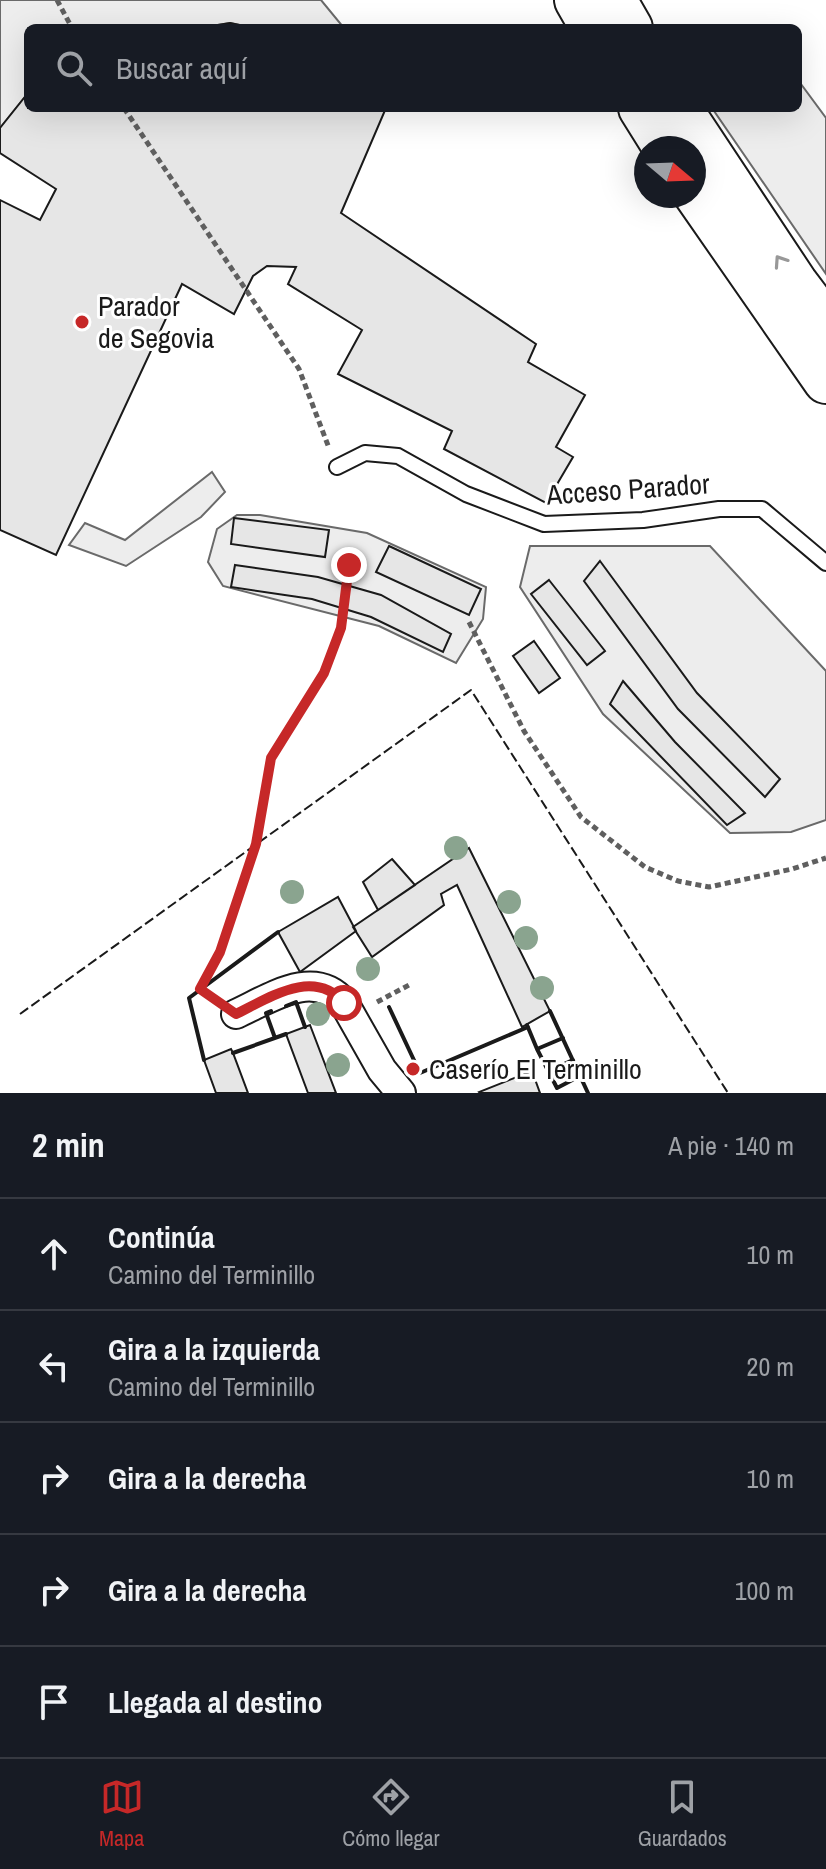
<!DOCTYPE html>
<html lang="es">
<meta charset="utf-8">
<style>
body{margin:0;font-family:"Archivo Narrow",sans-serif;background:#20242c;color:#f1f3f6}
.compass{position:absolute;left:634px;top:136px;width:72px;height:72px;border-radius:50%;background:#171b24;box-shadow:0 8px 32px #0002;rotate:109deg}
.stop{position:absolute;width:24px;height:24px;margin:-18px;border:6px solid #c62828;border-radius:50%;background:#fff}
.stop.end{background:#c62828;border-color:#fff;box-shadow:0 2px 8px #0008}
.list{margin:0;padding:0;list-style:none}
h2{display:flex;justify-content:space-between;align-items:center;height:104px;margin:0;padding:0 32px;font-size:34px}
h2 small{font-size:26px;font-weight:400;color:#9ea1a6}
.list li{display:grid;grid-template-columns:52px 1fr auto;gap:24px;align-items:center;box-sizing:border-box;height:112px;padding:0 32px;border-top:2px solid #363941}
.list b{display:block;font-size:30px;white-space:nowrap}
.list p{margin:0;font-size:26px;white-space:nowrap;color:#9ea1a6}
.list em{font-size:26px;font-style:normal;color:#9ea1a6}
.icon{flex:none;width:44px;height:44px;fill:none;stroke:currentColor;stroke-width:2;stroke-linecap:round;stroke-linejoin:round}
.map{position:relative;flex:none;width:826px;height:1093px;overflow:hidden}
.search{position:absolute;background:#171b24;box-shadow:0 8px 32px #0002;left:24px;right:24px;top:24px;height:88px;display:flex;align-items:center;gap:20px;box-sizing:border-box;padding:0 28px;border-radius:12px;color:#9ea1a6;font-size:30px}
.sheet{height:664px;background:#171b24}
nav{display:flex;justify-content:space-around;align-items:center;box-sizing:border-box;height:112px;border-top:2px solid #363941;background:#171b24;font-size:22px;color:#9ea1a6}
nav a{display:grid;justify-items:center;gap:4px}
nav .on{color:#c62828}
.map>svg:first-child{display:block}
</style>
<div class="map">
<svg width="826" height="1093" viewBox="0 0 826 1093">
<rect width="100%" height="100%" fill="#fff"/>
<!-- built -->
<path fill="#ededed" stroke="#6a6a6a" stroke-width="2" d="M 0,0 L 321,0 L 344,28 L 254,28 L 230,23 L 199,28 L 28,28 L 28,93 L 0,128 Z
M 798,80 L 826,118 L 826,274 L 712,108 L 798,108 Z
M 212,472 L 225,492 L 201,517 L 126,566 L 69,545 L 85,523 L 125,540 Z
M 237,515 L 260,515 L 367,533 L 486,587 L 483,619 L 456,663 L 379,626 L 223,586 L 208,562 L 217,529 Z
M 530,546 L 710,546 L 826,671 L 826,820 L 791,832 L 730,833 L 603,714 L 520,587 Z"/>
<!-- building -->
<path fill="#e6e6e6" stroke="#1a1a1a" stroke-width="2" d="M 230,23 L 254,28 L 199,28 Z
M 28,93 L 28,108 L 386,108 L 341,213 L 536,344 L 528,362 L 585,395 L 556,447 L 573,457 L 546,503 L 444,449 L 452,431 L 338,374 L 362,330 L 288,284 L 296,267 L 267,266 L 253,276 L 234,314 L 182,284 L 56,555 L 0,530 L 0,200 L 40,220 L 56,189 L 0,153 L 0,128 Z
M 234,518 L 329,530 L 325,557 L 231,544 Z
M 389,546 L 481,589 L 469,615 L 376,572 Z
M 600,561 L 697,693 L 780,779 L 765,797 L 678,709 L 584,581 Z
M 235,565 L 318,577 L 381,595 L 451,634 L 443,652 L 371,617 L 312,599 L 231,587 Z
M 549,580 L 605,651 L 587,665 L 531,594 Z
M 534,641 L 560,678 L 539,693 L 513,656 Z
M 623,681 L 675,742 L 745,813 L 727,825 L 610,704 Z
M 469,848 L 550,1011 L 522,1027 L 457,885 L 441,894 L 444,905 L 372,957 L 353,927 Z
M 392,859 L 415,885 L 378,910 L 363,882 Z
M 338,897 L 356,931 L 300,972 L 278,932 Z
M 310,1025 L 336,1093 L 308,1093 L 286,1034 Z
M 231,1049 L 233,1053 L 248,1093 L 216,1093 L 204,1060 Z
M 532,1071 L 540,1093 L 480,1093 L 479,1092 Z"/>
<g fill="none" stroke-linecap="round" stroke-linejoin="round">
<defs>
<path id="service" d="M 337,467 L 365,453 L 398,456 L 466,494 L 544,524 L 643,520 L 719,509 L 762,509 L 826,563"/>
<path id="minor" d="M 236,1014 C 269,999 314,967 344,1003 L 382,1070 L 401,1093"/>
<path id="trunk" d="M 577,0 L 593,28
M 614,0 L 630,28
M 641,108 L 666,148
M 679,108 L 795,283 L 826,324
M 694,191 L 826,381"/>
</defs>
<!-- service casing -->
<use href="#service" stroke="#1a1a1a" stroke-width="18"/>
<!-- minor casing -->
<use href="#minor" stroke="#1a1a1a" stroke-width="32"/>
<!-- trunk casing -->
<use href="#trunk" stroke="#1a1a1a" stroke-width="48"/>
<!-- path -->
<path stroke="#5f5f5f" stroke-width="5" stroke-dasharray="6 4" stroke-linecap="butt" d="M 57,0 L 72,28
M 124,108 L 299,369 L 329,448
M 469,622 L 524,731 L 581,817 L 645,867 L 678,881 L 709,887 L 792,869 L 826,858
M 212,999 L 200,989 L 220,952 L 256,844 L 271,758 L 324,673 L 341,628 L 349,565
M 377,1002 L 409,985"/>
<!-- service -->
<use href="#service" stroke="#fff" stroke-width="14"/>
<!-- minor -->
<use href="#minor" stroke="#fff" stroke-width="28"/>
<!-- trunk -->
<use href="#trunk" stroke="#fff" stroke-width="44"/>
<!-- fence -->
<path stroke="#1a1a1a" stroke-width="2" stroke-dasharray="10 4" stroke-linecap="butt" d="M 20,1014 L 471,690 L 728,1093"/>
<!-- wall -->
<path stroke="#1a1a1a" stroke-width="4" d="M 286,1006 L 296,1002 L 305,1027
M 389,1007 L 420,1073 L 528,1027
M 271,1011 L 266,1013 L 275,1038
M 550,1011 L 588,1093
M 527,1025 L 537,1049 L 563,1038
M 537,1049 L 557,1088 L 580,1076
M 233,1053 L 286,1034
M 204,1060 L 189,998 L 278,932
M 548,1071 L 573,1060"/>
</g>
<!-- trees -->
<g fill="#8aa48f">
<circle cx="456" cy="848" r="12"/>
<circle cx="292" cy="892" r="12"/>
<circle cx="509" cy="902" r="12"/>
<circle cx="526" cy="938" r="12"/>
<circle cx="368" cy="969" r="12"/>
<circle cx="542" cy="988" r="12"/>
<circle cx="318" cy="1014" r="12"/>
<circle cx="338" cy="1065" r="12"/>
</g>
<!-- one-way arrows -->
<defs><path id="oneway-chevron" d="M-2-3.5L2.5 0L-2 3.5" fill="none" stroke-width="1.6" stroke-linecap="round" stroke-linejoin="round" transform="scale(2)"/></defs>
<use stroke="#989898" href="#oneway-chevron" transform="translate(780 261) rotate(-124)"/>
<g fill="none" stroke-linecap="round" stroke-linejoin="round">
<!-- route -->
<path stroke="#c62828" stroke-width="10" d="M 344,1003 C 314,967 269,998 236,1014 L 200,989 L 220,952 L 256,844 L 271,758 L 324,673 L 341,628 L 349,565"/>
</g>
<!-- markers -->
<g fill="#c62828" stroke="#fff" stroke-width="3">
<circle cx="82" cy="322" r="8"/>
<circle cx="413" cy="1069" r="8"/>
</g>
<g text-anchor="middle" dominant-baseline="central" stroke-width="6" stroke-linejoin="round" paint-order="stroke">
<!-- poi labels -->
<g font-size="28" fill="#1a1a1a" stroke="#fff" text-anchor="start">
<text x="98" y="306">Parador<tspan x="98" dy="32">de Segovia</tspan></text>
<text x="429" y="1069">Caserío El Terminillo</text>
</g>
<!-- street labels -->
<g font-size="28" fill="#1a1a1a" stroke="#fff">
<text transform="translate(628 489) rotate(-4)">Acceso Parador</text>
</g>
</g>
</svg>
<svg class="compass" viewBox="-18 -18 36 36"><path d="M0-13l5 13h-10z" fill="#e53935"/><path d="M0 13l5-13h-10z" fill="#9ea1a6"/></svg>
<div class="stop" style="left:344px;top:1003px"></div>
<div class="stop end" style="left:349px;top:565px"></div>
<div class="search"><svg class="icon" aria-label="search" viewBox="0 0 24 24"><circle cx="10" cy="10" r="6"/><path d="M15 15l6 6"/></svg>Buscar aquí</div>
</div>
<section class="sheet">
<h2>2 min<small>A pie · 140 m</small></h2>
<ul class="list">
<li><svg class="icon" aria-label="ahead" viewBox="0 0 24 24"><path d="M12 20V5M6 11l6-6 6 6"/></svg><div><b>Continúa</b><p>Camino del Terminillo</p></div><em>10 m</em></li>
<li><svg class="icon" aria-label="left" viewBox="0 0 24 24"><path d="M17 20v-9H6M10 6l-5 5 5 5"/></svg><div><b>Gira a la izquierda</b><p>Camino del Terminillo</p></div><em>20 m</em></li>
<li><svg class="icon" aria-label="right" viewBox="0 0 24 24"><path d="M7 20v-9h11M14 6l5 5-5 5"/></svg><div><b>Gira a la derecha</b></div><em>10 m</em></li>
<li><svg class="icon" aria-label="right" viewBox="0 0 24 24"><path d="M7 20v-9h11M14 6l5 5-5 5"/></svg><div><b>Gira a la derecha</b></div><em>100 m</em></li>
<li><svg class="icon" aria-label="arrive" viewBox="0 0 24 24"><path d="M6 21V4h12l-3 4 3 4H6"/></svg><div><b>Llegada al destino</b></div></li>
</ul>
</section>
<nav>
<a class="on"><svg class="icon" aria-label="map" viewBox="0 0 24 24"><path d="M3 6l6-2 6 2 6-2v14l-6 2-6-2-6 2zM9 4v14M15 6v14"/></svg>Mapa</a>
<a><svg class="icon" aria-label="directions" viewBox="0 0 24 24"><path d="M12 3l9 9-9 9-9-9zM9 14v-3h6M13 9l2 2-2 2"/></svg>Cómo llegar</a>
<a><svg class="icon" aria-label="saved" viewBox="0 0 24 24"><path d="M7 4h10v16l-5-4-5 4z"/></svg>Guardados</a>
</nav>
